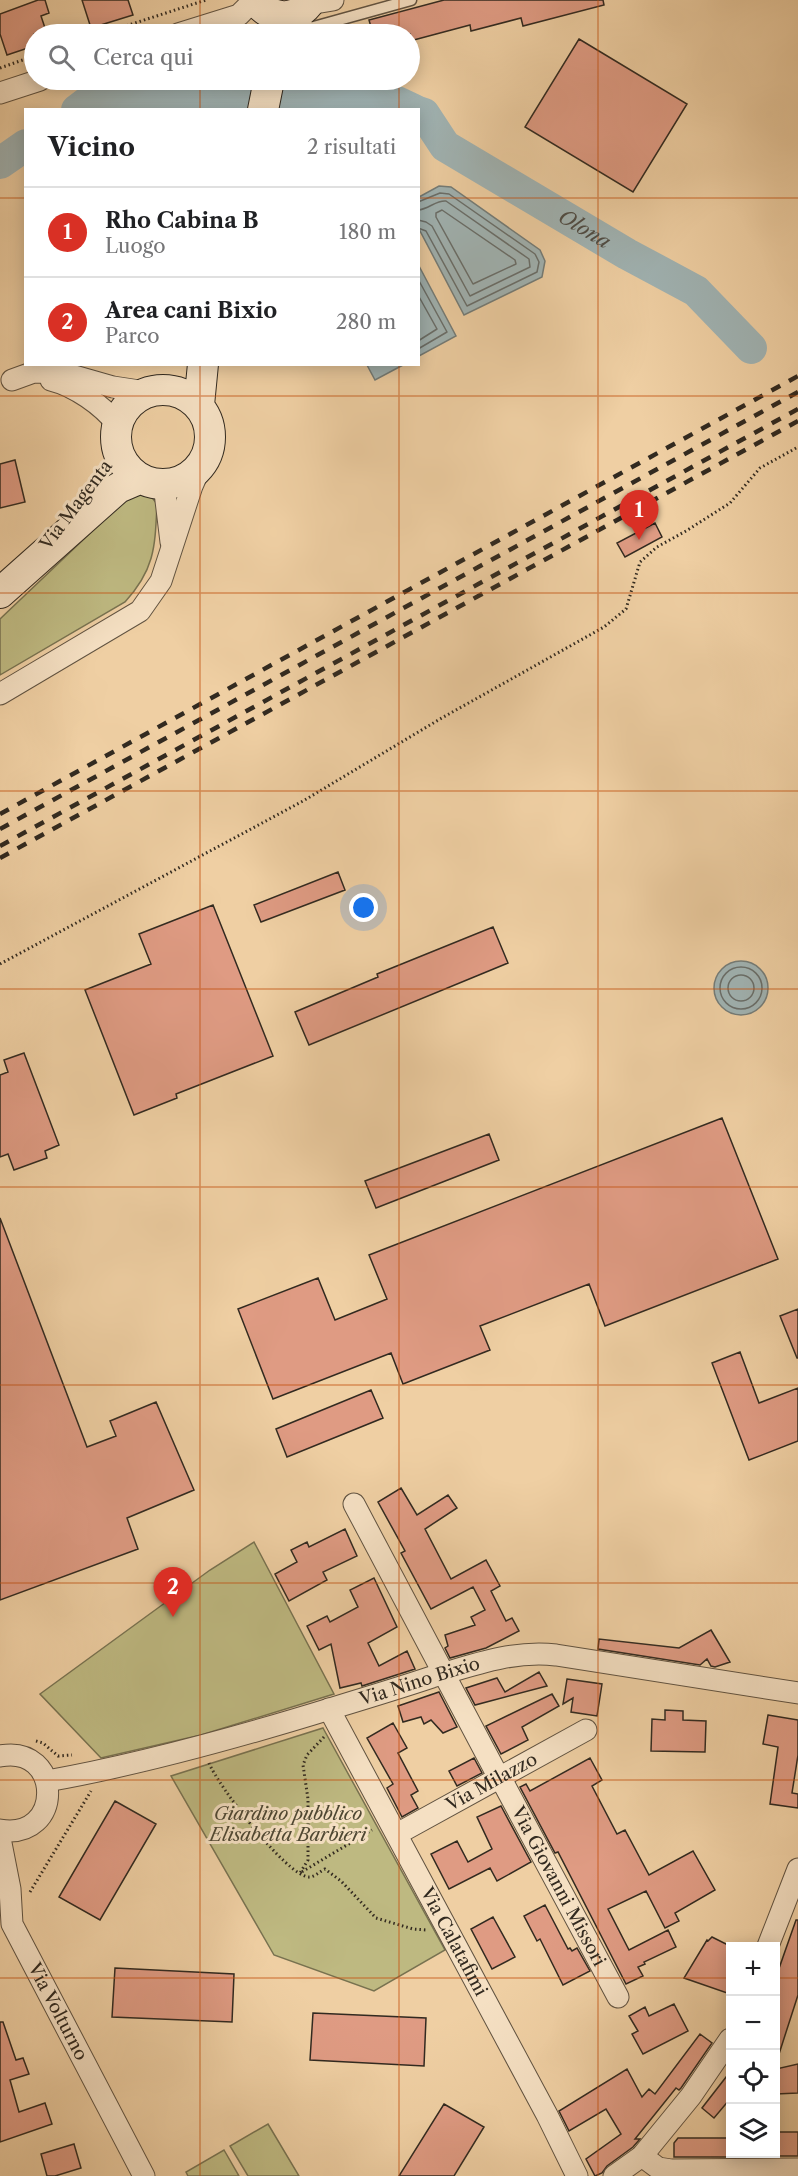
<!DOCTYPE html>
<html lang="it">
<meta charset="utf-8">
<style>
body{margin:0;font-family:"Libre Caslon Text",serif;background:#f2f2f2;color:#202124}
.controls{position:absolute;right:18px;bottom:18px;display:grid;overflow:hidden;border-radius:0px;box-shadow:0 3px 15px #0003}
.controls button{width:54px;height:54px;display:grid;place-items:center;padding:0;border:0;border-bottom:2px solid #e0e0e0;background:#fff;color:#202124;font:30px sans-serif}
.you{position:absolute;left:364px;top:908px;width:21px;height:21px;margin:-15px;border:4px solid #fff;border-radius:50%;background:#1a73e8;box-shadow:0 0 0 9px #1a73e833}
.badge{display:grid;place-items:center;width:39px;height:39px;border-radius:50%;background:#d93025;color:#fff;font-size:20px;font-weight:700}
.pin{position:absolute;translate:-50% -50px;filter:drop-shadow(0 2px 3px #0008)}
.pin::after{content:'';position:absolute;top:32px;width:21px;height:18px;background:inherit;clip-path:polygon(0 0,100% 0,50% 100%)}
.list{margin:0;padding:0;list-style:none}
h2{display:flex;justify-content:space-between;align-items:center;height:78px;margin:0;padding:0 24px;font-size:26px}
h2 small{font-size:20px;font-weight:400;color:#757577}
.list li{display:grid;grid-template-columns:39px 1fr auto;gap:18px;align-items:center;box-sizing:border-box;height:90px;padding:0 24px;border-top:2px solid #e0e0e0}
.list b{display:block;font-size:22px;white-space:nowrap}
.list p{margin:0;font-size:20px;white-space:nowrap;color:#757577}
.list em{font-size:20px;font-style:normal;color:#757577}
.icon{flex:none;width:33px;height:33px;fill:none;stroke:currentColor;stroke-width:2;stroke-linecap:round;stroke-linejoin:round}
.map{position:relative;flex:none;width:798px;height:2176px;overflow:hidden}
.search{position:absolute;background:#fff;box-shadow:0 3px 15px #0003;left:24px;top:24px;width:396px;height:66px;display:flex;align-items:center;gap:15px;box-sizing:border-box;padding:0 21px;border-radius:33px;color:#757577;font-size:22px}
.panel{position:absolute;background:#fff;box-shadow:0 3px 15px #0003;left:24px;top:108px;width:396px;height:258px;border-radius:0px}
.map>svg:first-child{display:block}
</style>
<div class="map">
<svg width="798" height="2176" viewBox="0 0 798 2176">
<rect width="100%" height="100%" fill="#efcfa3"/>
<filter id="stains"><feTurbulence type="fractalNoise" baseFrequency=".00333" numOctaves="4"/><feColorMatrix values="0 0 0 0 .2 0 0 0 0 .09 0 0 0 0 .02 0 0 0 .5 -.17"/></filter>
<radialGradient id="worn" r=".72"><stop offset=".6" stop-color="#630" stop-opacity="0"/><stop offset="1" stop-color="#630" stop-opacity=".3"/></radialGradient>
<!-- green -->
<path fill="#beb981" stroke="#787250" stroke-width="1.5" d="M 140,494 L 150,495 L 157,504 C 155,547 155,569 125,602 L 0,675 L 0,619 L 127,498 Z
M 254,1542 L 334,1694 L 201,1735 L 101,1758 L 40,1694 L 210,1570 Z
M 323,1728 L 445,1950 L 374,1991 L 274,1955 L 171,1776 Z
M 268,2124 L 299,2176 L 248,2176 L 230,2146 Z
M 224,2150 L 239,2176 L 188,2176 L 186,2172 Z"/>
<!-- water -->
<path fill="#a0b3b3" stroke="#747c78" stroke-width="1.5" d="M 439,186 L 451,187 L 540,250 L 545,261 L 542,277 L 464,315 L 419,229 L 419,197 Z
M 419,266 L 456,336 L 419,356 L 418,356 Z
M 367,365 L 403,365 L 375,380 Z
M714 988a27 27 0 1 1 54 0a27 27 0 1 1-54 0Z"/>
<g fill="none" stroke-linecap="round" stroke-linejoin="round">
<!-- shore -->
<path stroke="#696e6a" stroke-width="1.5" d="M 418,202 L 440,193 L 449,194 L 535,254 L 539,262 L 537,272 L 467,306 L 426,231 L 418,228
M 418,210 C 429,209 436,200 446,201 L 529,259 L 530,267 L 470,296 L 432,226 L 426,222 L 418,220
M 442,210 L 515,260 L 516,264 L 473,284 L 436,217 L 436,213 Z
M 418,279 L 447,332 L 418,349
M 418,295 L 437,329 L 418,341
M720 988a21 21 0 1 1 42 0a21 21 0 1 1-42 0Z
M728 988a13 13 0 1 1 26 0a13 13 0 1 1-26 0Z"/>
<!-- river -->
<g stroke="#a0b3b3" stroke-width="32">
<path d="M 77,110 L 93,98 L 373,103 L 397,102 L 414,110"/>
<path id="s1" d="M 418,112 L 424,114 L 445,146 L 627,254 L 696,291 L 751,348"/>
<path d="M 0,163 L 26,145"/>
</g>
</g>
<!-- building -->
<path fill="#df9b83" stroke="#322a20" stroke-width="1.5" d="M 38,0 L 45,0 L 49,13 L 41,16 L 47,34 L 34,34 L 34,46 L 7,55 L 0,34 L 0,14 Z
M 82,0 L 128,0 L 133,15 L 91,28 Z
M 444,0 L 603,0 L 604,5 L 523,26 L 521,18 L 471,31 L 470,25 L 410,41 L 410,34 L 373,34 L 369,20 Z
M 579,39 L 687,104 L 633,192 L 525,127 Z
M 15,460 L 25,502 L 0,508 L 0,464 Z
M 655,523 L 662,537 L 625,557 L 617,543 Z
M 338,872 L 345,890 L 261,922 L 254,905 Z
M 213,905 L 273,1056 L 176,1094 L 177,1098 L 134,1115 L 85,990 L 151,964 L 139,934 Z
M 493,927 L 508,963 L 309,1045 L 295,1012 L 378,977 L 377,974 Z
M 24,1053 L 59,1145 L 45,1151 L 47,1158 L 14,1170 L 8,1154 L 0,1157 L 0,1075 L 8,1072 L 4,1060 Z
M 722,1118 L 778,1259 L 605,1326 L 589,1284 L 480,1326 L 490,1350 L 403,1384 L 391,1353 L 273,1399 L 238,1309 L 318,1278 L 335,1320 L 387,1299 L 369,1255 Z
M 489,1134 L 499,1160 L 376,1208 L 365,1181 Z
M 0,1218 L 87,1447 L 116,1436 L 110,1421 L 156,1402 L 194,1490 L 127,1518 L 138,1549 L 0,1600 Z
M 798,1309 L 798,1358 L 797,1358 L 780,1316 Z
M 740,1352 L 759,1403 L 798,1388 L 798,1441 L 749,1460 L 712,1363 Z
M 371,1390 L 383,1418 L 287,1457 L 276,1429 Z
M 401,1488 L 417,1515 L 448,1495 L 457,1508 L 425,1529 L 451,1579 L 486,1560 L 500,1586 L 491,1591 L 506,1621 L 512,1618 L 519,1631 L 486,1648 L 450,1658 L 445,1648 L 448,1646 L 445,1635 L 475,1625 L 471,1617 L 485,1610 L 473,1587 L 431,1609 L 401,1553 L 405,1551 L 378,1502 Z
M 345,1529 L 357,1556 L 323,1572 L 327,1580 L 289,1601 L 275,1574 L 297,1562 L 291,1550 L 307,1542 L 309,1547 Z
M 374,1578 L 397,1627 L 368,1643 L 379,1666 L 407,1651 L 415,1669 L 362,1686 L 361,1683 L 340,1688 L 331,1644 L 319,1650 L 307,1626 L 327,1616 L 330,1622 L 358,1607 L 350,1590 Z
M 711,1630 L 730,1662 L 715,1667 L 711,1666 L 707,1659 L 700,1665 L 598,1649 L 599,1639 L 679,1648 Z
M 539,1672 L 547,1686 L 475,1705 L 466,1688 L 497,1678 L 505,1692 Z
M 567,1679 L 602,1684 L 597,1716 L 571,1712 L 573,1698 L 563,1704 Z
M 439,1692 L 457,1727 L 443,1733 L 431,1720 L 424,1724 L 421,1717 L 403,1722 L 398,1706 Z
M 552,1694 L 559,1706 L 522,1727 L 528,1740 L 501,1754 L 486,1726 Z
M 665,1710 L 683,1711 L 683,1720 L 706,1721 L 705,1752 L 651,1751 L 652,1719 L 665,1720 Z
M 768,1715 L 798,1720 L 798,1755 L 792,1793 L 798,1794 L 798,1808 L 770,1804 L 778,1747 L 763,1744 Z
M 393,1723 L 407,1748 L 398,1753 L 418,1791 L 411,1795 L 418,1808 L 402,1817 L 387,1788 L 393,1784 L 367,1738 Z
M 474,1758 L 482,1773 L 457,1786 L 449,1771 Z
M 590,1758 L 602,1780 L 592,1786 L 617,1834 L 625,1830 L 649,1875 L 693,1851 L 715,1890 L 675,1913 L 679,1921 L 665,1928 L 646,1891 L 608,1909 L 629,1950 L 668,1930 L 676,1947 L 644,1962 L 645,1964 L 638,1967 L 643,1976 L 626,1984 L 558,1852 L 555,1853 L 520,1787 L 526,1784 L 530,1791 Z
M 115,1801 L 156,1824 L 100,1920 L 59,1897 Z
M 501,1806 L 531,1862 L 497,1881 L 490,1868 L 449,1889 L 431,1854 L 457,1841 L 468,1862 L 492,1849 L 477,1817 Z
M 545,1905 L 568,1949 L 570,1948 L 572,1951 L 577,1948 L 590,1971 L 563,1985 L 540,1939 L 537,1941 L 524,1916 Z
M 493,1917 L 515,1957 L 492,1969 L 471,1929 Z
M 796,1920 L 798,1920 L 798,1995 L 779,2054 L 776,2053 L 776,1977 Z
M 712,1937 L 730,1946 L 730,1994 L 684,1978 L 707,1940 L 708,1941 Z
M 115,1968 L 234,1974 L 232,2022 L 112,2017 Z
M 674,2004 L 688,2031 L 643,2054 L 632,2034 L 638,2031 L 629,2016 L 645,2007 L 649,2016 Z
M 313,2013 L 426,2018 L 424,2066 L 310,2060 Z
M 0,2022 L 3,2022 L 16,2060 L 23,2058 L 29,2074 L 10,2080 L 19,2112 L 45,2103 L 52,2124 L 0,2142 Z
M 700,2034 L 712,2043 L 681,2088 L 679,2090 L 676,2088 L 635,2139 L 640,2139 L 633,2147 L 607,2166 L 602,2173 L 595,2176 L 586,2159 L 621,2134 L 606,2109 L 569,2131 L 559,2111 L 627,2069 L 642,2097 L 649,2089 L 655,2094 Z
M 798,2064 L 798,2093 L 776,2094 L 776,2069 Z
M 730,2072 L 730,2099 L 714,2118 L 702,2108 Z
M 444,2104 L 484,2127 L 454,2176 L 399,2176 Z
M 778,2132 L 798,2132 L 798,2156 L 776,2156 L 776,2137 L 778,2137 Z
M 678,2138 L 730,2138 L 730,2157 L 674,2157 L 674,2143 Z
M 74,2144 L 81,2168 L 55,2176 L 47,2176 L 41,2154 Z"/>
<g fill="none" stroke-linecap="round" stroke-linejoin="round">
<defs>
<path id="lane" d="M 297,14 L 310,28 L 411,0"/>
<g id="street">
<path d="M 309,4 L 333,0"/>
<path d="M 178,34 L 239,15 L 254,0"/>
<path d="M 0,93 L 40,80"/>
<path d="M 12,380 L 34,372 L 64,373 L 113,387 L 146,392"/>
<path d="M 51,380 C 75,386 102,405 117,424"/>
<path d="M 164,484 L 171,542"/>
<path d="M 0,694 L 140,611 L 161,581 L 192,486 L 200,468"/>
<path d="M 354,1504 L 499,1778"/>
<path id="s2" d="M 329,1709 L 547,2115 L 577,2176"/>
<path d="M 0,1756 C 63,1744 64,1841 0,1830"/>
<path id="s3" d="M 500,1777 L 618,1997"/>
<path id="s4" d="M 47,1781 C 143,1764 239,1737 333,1708 C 366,1698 399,1688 432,1677 C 473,1665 513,1650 556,1655 L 798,1693"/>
<path id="s5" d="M 397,1834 L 586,1730"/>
<path id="s6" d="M 0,1838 L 10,1889 L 12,1924 L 144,2176"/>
<path d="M 768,1946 L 798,1869"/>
<path d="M 642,2156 L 658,2168 L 671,2170 L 798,2169"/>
<path d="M 614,2176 L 642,2156 L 691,2096 L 730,2039"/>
</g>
<path id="secondary" d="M 255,0 C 270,20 297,23 311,0
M 263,110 L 269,80
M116 437a47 47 0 1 1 94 0a47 47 0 1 1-94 0Z
M 199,405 L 203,364
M 0,593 L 118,488 L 139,479"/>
</defs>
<!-- lane casing -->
<use href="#lane" stroke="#615341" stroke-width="13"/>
<!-- street casing -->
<use href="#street" stroke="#615341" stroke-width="23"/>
<!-- secondary casing -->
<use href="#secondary" stroke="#322a20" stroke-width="32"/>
<!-- path -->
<path stroke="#322a20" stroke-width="3" stroke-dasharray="1.5 3" stroke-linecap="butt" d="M 101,34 L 206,0
M 0,68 L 34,56
M 0,964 L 303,801 L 440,719 L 604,627 L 626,609 L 640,562 L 657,547 L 686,531 L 730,503 L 760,468 L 798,447
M 324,1737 L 307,1755 L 303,1765 L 308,1799 L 308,1860 L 300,1873 L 372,1830
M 36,1741 L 43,1743 L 58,1756 L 72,1755
M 209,1763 C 217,1784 286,1876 309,1877 C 315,1877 320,1871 325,1869 L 341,1881 L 376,1918 L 413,1929 L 426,1930
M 30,1892 L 91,1791"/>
<!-- lane -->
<use href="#lane" stroke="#f5e0c3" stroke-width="10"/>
<!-- street -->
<use href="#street" stroke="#f5e0c3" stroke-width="21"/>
<!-- secondary -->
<use href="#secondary" stroke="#f5e0c3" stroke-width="30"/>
<!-- rail -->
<path stroke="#322a20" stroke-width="4.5" stroke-dasharray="10 10" stroke-linecap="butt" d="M 0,814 L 798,376
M 0,829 L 798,392
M 0,846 L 798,409
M 0,858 L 798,421"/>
</g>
<!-- grid -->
<path fill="none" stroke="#c45010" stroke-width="1.5" stroke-opacity="0.55" d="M 200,0 L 200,34M 399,0 L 399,34M 598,0 L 598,2176M 200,80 L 200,110M 399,80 L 399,110M 0,198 L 26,198M 418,198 L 798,198M 200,364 L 200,2176M 399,364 L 399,2176M 0,396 L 798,396M 0,593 L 798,593M 0,791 L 798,791M 0,989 L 798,989M 0,1187 L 798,1187M 0,1385 L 798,1385M 0,1583 L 798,1583M 0,1780 L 798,1780M 0,1978 L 730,1978M 776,1978 L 798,1978"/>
<g text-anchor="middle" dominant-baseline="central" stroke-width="6" stroke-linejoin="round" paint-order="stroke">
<!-- street labels -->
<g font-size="18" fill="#322a20" stroke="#f5e0c3">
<text transform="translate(76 505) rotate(-53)">Via Magenta</text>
<text stroke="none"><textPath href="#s4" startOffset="386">Via Nino Bixio</textPath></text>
<text stroke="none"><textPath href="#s5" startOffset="108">Via Milazzo</textPath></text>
<text stroke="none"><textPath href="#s3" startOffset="124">Via Giovanni Missori</textPath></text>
<text stroke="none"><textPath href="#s2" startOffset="264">Via Calatafimi</textPath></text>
<text stroke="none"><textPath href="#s6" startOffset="186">Via Volturno</textPath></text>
</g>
<!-- park labels -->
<g font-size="18" font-style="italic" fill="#4e4733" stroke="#f5e0c3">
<text x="288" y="1814">Giardino pubblico<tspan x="288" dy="21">Elisabetta Barbieri</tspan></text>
</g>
<!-- water labels -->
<g font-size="20" font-style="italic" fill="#4e4c45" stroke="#f5e0c3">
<text stroke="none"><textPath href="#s1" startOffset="207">Olona</textPath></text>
</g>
</g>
<rect width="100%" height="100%" filter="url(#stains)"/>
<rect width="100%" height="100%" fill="url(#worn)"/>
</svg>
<div class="controls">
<button>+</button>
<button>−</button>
<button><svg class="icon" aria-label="locate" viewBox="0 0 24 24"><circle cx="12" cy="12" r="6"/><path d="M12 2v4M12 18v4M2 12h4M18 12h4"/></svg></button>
<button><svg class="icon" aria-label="layers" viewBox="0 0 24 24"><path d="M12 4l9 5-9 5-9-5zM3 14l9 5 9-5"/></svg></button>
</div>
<div class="you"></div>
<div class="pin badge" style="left:639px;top:540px">1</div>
<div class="pin badge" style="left:173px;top:1617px">2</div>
<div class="search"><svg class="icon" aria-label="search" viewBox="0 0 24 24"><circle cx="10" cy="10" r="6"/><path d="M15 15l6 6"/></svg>Cerca qui</div>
<section class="panel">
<h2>Vicino<small>2 risultati</small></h2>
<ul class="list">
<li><span class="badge">1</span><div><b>Rho Cabina B</b><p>Luogo</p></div><em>180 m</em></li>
<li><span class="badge">2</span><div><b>Area cani Bixio</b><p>Parco</p></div><em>280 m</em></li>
</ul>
</section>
</div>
